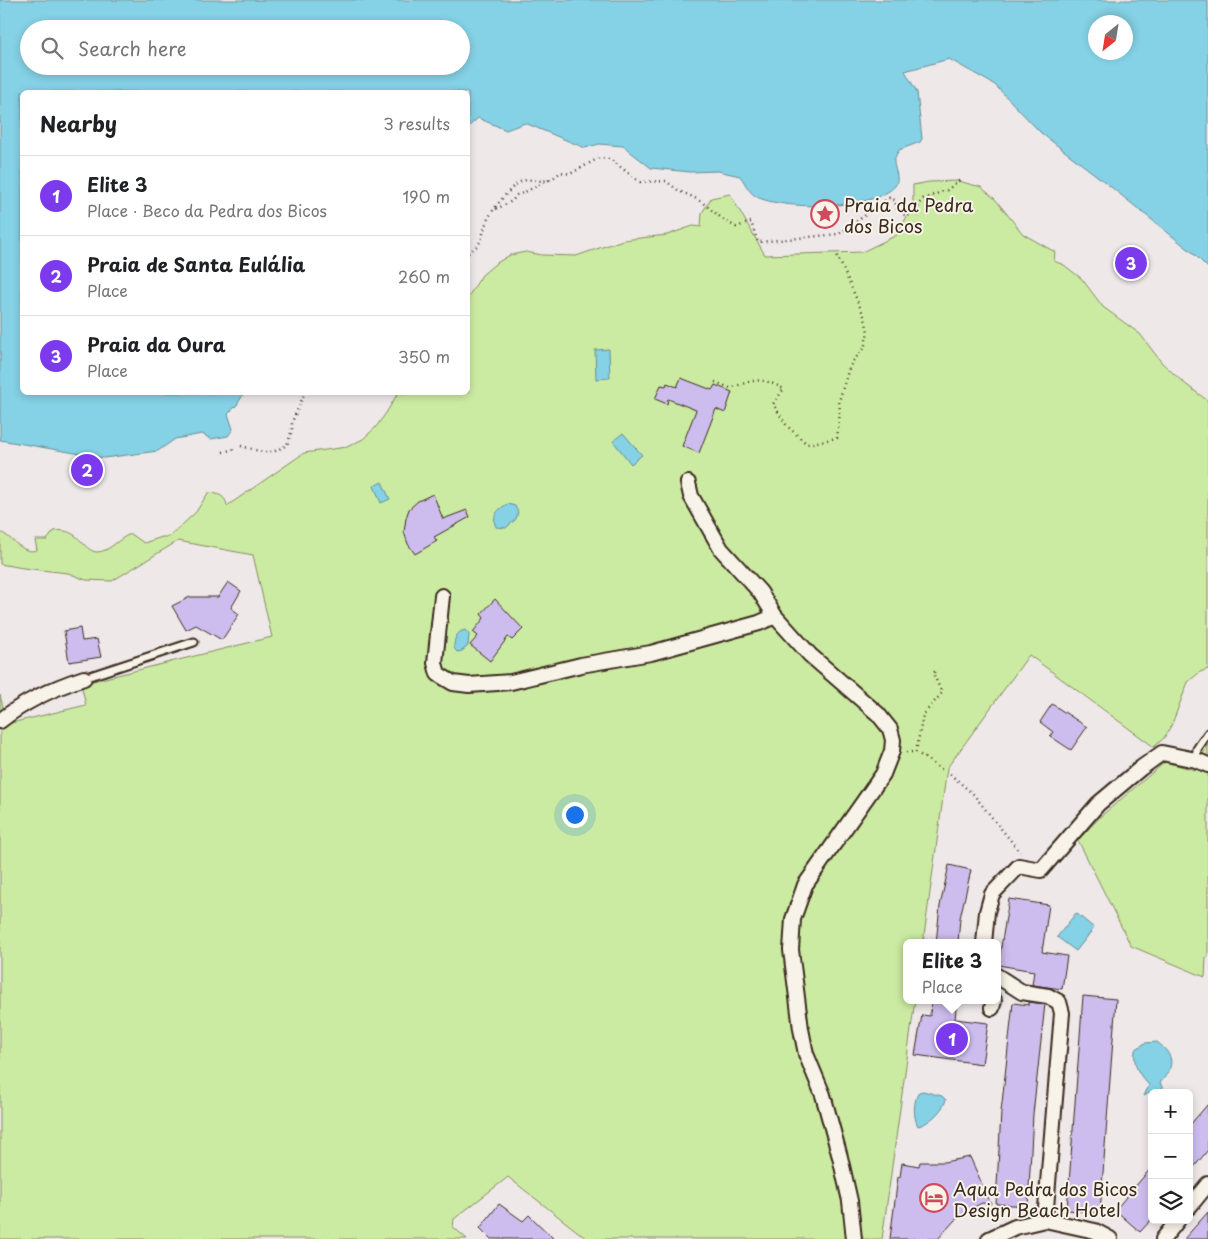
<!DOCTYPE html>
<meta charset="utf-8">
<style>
body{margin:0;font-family:"Playpen Sans",sans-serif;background:#f6f6f6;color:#202124}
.controls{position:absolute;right:15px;bottom:15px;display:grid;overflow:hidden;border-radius:8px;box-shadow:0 2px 8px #0003}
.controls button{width:45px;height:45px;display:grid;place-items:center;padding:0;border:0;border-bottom:1px solid #e0e0e0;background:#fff;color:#202124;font:25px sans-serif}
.compass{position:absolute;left:1088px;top:15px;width:45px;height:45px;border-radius:50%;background:#fff;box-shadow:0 2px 8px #0003;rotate:210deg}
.you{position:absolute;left:574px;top:814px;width:18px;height:18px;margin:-12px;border:4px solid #fff;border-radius:50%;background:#1a73e8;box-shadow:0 0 0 8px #1a73e833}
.badge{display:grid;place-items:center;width:32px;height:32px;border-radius:50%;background:#7c3aed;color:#fff;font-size:16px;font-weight:700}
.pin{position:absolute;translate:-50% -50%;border:2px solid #fff;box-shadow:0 1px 5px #0006}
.popup{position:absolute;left:903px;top:939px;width:98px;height:65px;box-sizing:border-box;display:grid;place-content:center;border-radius:8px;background:#fff;filter:drop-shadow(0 1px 4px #0005);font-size:16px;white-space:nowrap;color:#757577}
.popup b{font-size:19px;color:#202124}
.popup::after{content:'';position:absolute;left:50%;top:100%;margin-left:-10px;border:10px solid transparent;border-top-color:#fff}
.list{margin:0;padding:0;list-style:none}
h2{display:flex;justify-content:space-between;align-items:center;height:65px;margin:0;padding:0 20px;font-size:21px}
h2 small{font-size:16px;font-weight:400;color:#757577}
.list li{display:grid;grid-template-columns:32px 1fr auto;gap:15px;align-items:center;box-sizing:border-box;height:80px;padding:0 20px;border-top:1px solid #e0e0e0}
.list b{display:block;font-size:19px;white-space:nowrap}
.list p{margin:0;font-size:16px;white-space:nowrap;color:#757577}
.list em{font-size:16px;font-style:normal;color:#757577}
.icon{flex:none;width:28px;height:28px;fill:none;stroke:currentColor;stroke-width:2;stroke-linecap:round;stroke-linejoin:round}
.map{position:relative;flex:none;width:1208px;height:1239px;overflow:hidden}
.search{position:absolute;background:#fff;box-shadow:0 2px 8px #0003;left:20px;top:20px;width:450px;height:55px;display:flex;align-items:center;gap:12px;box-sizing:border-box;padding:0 18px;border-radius:28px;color:#757577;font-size:19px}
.panel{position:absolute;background:#fff;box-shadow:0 2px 8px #0003;left:20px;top:90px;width:450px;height:305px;border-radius:8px}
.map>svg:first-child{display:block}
</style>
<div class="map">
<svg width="1208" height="1239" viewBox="0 0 1208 1239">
<rect width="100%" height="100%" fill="#eee8e9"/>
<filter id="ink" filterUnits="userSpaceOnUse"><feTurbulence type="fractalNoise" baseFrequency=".02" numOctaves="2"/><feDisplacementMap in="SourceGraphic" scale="10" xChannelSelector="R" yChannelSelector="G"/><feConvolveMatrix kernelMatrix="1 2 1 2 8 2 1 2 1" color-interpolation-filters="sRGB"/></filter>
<g filter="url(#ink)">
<!-- green -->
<path fill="#cceba2" stroke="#848a60" d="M 958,181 L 981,187 L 995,199 L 1023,234 L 1055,252 L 1054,261 L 1064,265 L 1082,279 L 1103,307 L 1140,334 L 1162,363 L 1184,383 L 1208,401 L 1208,669 L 1200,672 L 1188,682 L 1172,724 L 1164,738 L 1154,747 L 1029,655 L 947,768 L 923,943 L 907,943 L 907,1000 L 915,1000 L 882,1239 L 587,1239 L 508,1177 L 454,1219 L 453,1227 L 467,1239 L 0,1239 L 0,695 L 7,724 L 86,705 L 81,684 L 272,637 L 253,555 L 178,541 L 112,581 L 86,580 L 68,573 L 23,568 L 0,564 L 0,532 C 13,537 22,555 37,550 L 35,540 L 47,540 L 54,531 C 80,527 82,551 97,552 C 110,552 118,538 131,534 L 144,543 L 162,537 L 169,537 L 196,512 L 208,493 C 218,493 226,496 227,506 L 304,453 L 347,447 L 363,439 L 376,427 L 386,413 L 398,393 L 468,392 L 468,297 L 482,275 L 495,264 L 510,255 L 526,252 L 542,255 L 576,256 L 623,240 L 667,235 L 693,226 L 701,227 L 702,213 L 711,198 L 730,194 L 765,255 L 862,252 L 897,235 L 913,205 L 913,185 L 929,182 Z
M 1208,744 L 1208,956 L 1206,957 L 1205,977 L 1131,946 L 1078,840 L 1100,817 L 1165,762 L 1195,770 Z"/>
<!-- water -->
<path fill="#85d1e5" stroke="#678e95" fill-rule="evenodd" d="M 0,0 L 1208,0 L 1208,268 L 1192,252 L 1101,179 L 1041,133 L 995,85 L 949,59 L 905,71 L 917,92 L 922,139 L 920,142 L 899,150 C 898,152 895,157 894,160 C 893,168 901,178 895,186 C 874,210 788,210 759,198 C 749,194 746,184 740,176 L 718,171 L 690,172 L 651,168 L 623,146 L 599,144 L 585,148 L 525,123 L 506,130 L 478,118 L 468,127 L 468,92 L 22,92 L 22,392 L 244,393 L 237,405 L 228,414 L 233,429 L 228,436 L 211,439 L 202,434 L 175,439 L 158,451 L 104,458 L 0,440 ZM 1126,22 L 1126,52 L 1096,52 L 1096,22 ZM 29,29 L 461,29 L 461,66 L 29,66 Z
M 609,349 L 610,378 L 596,379 L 595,350 Z
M 623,433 L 642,455 L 631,464 L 613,441 Z
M 382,482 L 390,499 L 381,503 L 374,486 Z
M 508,504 L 515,506 L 518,512 L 516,519 L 506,528 L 496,527 C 491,517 498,508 508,504 Z
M 465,630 L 469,634 L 468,646 L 462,651 L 457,652 L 454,648 C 454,639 456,632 465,630 Z
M 1076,913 L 1094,928 L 1076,951 L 1057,937 Z
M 1157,1042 C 1175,1056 1175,1066 1160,1083 L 1165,1093 L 1151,1092 L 1144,1096 L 1149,1085 C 1138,1074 1133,1065 1135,1050 L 1145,1043 Z
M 923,1091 L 942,1096 L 946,1100 C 943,1110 929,1124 918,1126 C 913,1117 913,1101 919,1092 Z"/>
<!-- building -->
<path fill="#ccbdee" stroke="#3b2a1e" d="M 681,378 L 712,390 L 715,385 L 732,392 L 725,413 L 716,409 L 699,453 L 682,446 L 696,410 L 668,399 L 667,404 L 655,399 L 661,385 L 666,386 L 667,383 L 677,387 Z
M 433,494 L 443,519 L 467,510 L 470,517 L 434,537 L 437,541 L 415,554 L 408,544 L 404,532 L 406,518 L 409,509 L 418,501 Z
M 228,582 L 241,591 L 231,608 L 239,614 L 222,640 L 196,625 L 186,630 L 172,606 L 190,597 L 218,597 Z
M 495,599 L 523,629 L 512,640 L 508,637 L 490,661 L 470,645 L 478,636 L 473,632 L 484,618 L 481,614 Z
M 80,628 L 82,641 L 97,639 L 101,657 L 69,662 L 64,631 Z
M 1052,704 L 1087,727 L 1071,750 L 1050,736 L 1053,732 L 1040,722 Z
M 949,865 L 971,870 L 960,918 L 958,943 L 936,943 L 940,906 Z
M 1009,899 L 1049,905 L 1042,952 L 1067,956 L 1062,989 L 1032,985 L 1034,971 L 998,965 Z
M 1083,996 L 1116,999 L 1100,1213 L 1067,1210 Z
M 931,1000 L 957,1000 L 955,1019 L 988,1023 L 982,1064 L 915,1055 L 922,1015 L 930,1016 Z
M 1029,1002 L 1045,1004 L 1033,1114 L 1028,1206 L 996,1204 L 1001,1112 L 1013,1003 L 1029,1005 Z
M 1208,1104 L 1208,1150 L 1189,1173 L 1189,1126 Z
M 970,1157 L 991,1204 L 982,1203 L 965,1212 L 954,1221 L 938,1239 L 890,1239 L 898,1177 L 900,1177 L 902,1163 L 919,1166 L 920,1162 L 944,1162 Z
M 1152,1167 L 1152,1219 L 1140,1232 L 1115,1210 Z
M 499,1204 L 523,1221 L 529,1215 L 554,1239 L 491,1239 L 480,1228 Z
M 1208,1212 L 1208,1239 L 1184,1239 Z"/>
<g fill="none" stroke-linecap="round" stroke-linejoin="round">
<defs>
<path id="service" d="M 84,678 L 194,642
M 1196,760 L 1197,749 L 1208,733"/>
<path id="minor" d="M 688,483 L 691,496 L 721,549 L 760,592 L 775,616 L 810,655 L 878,714 L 890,729 L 893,740 L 892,751 L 883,774 L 805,885 L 793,919 L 791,950 L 801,1029 L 806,1054 L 823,1095 L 840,1157 L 850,1201 L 854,1239
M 442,596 L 435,663 L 438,674 L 453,683 L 469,685 L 511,682 L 581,665 L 651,653 L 759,623 L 775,616
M 0,721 C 25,701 53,688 84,678
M 984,943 L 987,912 L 992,894 L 1019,866 L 1041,870 L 1098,804 L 1141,768 L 1162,753 L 1196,760 L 1208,765
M 997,976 L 1022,992 L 1048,996 L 1059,1002 L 1062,1013 L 1045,1220
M 992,1008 L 994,1000
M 1189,1207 L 1208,1184
M 989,1239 L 1015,1227 L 1045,1220 L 1095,1231 L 1110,1239
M 1163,1239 L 1178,1220"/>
</defs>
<!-- service casing -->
<use href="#service" stroke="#3b2a1e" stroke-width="11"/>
<!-- minor casing -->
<use href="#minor" stroke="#3b2a1e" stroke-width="18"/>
<!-- path -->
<path stroke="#3b2a1e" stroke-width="2.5" stroke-dasharray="1 4" stroke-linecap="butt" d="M 496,209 L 512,201 L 517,195 L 523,193 L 549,180
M 468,253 C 486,241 480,237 487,221 C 492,210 503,197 511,189 C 528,172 536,185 551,179 C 555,177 558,174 561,172 L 570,174 L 599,158 L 610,159 L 640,182 L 666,181 L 679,191 L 693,197 L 703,203 L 725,221 L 736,227 L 751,222 L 758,242 L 839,234 L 889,198 L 895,200 L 897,210 L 906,216 L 914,214 L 919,216 L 918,205 L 923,199 L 947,190 L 961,179
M 715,382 L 730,388 C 754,380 760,376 784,389 L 773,404 L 787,426 L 807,444 L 837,438 L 840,412 L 839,401 L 849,368 L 853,361 L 864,349 L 868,332 L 865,318 L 837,255
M 241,446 L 263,452 L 273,452 L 287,445 L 292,430 L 292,422 L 305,392
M 223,452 L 234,449
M 906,752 L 916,752 L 944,771
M 916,752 L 923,715 L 942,693 L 933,673 L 938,669
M 950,774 L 973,794 L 1020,852"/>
<!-- service -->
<use href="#service" stroke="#f7f3e8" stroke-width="7"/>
<!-- minor -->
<use href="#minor" stroke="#f7f3e8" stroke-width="14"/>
</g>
</g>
<!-- icons -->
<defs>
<symbol id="sight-ring" viewBox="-11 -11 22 22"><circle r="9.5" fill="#f7f3e8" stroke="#d1495b" stroke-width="1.5"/><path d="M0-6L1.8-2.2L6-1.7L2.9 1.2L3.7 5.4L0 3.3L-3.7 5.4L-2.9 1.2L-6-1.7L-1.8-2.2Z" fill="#d1495b"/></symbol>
<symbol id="hotel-ring" viewBox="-11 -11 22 22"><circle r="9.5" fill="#f7f3e8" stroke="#d1495b" stroke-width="1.5"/><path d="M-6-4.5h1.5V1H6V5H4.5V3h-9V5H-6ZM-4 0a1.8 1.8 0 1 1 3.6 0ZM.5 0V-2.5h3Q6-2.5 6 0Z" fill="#d1495b"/></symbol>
</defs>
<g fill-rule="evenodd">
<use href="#sight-ring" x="809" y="198" width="32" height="32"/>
<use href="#hotel-ring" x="918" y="1182" width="32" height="32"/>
</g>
<g text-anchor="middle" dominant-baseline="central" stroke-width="4" stroke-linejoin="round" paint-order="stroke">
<!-- poi labels -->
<g font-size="18" fill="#3b2a1e" stroke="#f7f3e8" text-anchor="start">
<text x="844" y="204">Praia da Pedra<tspan x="844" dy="21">dos Bicos</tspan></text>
<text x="953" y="1188">Aqua Pedra dos Bicos<tspan x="953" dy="21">Design Beach Hotel</tspan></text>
</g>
</g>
</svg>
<div class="controls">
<button>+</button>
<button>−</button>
<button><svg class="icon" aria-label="layers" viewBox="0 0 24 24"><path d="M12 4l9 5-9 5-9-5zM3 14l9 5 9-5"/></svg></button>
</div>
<svg class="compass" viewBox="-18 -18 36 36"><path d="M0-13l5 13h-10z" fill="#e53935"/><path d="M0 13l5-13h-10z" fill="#757577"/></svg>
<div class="you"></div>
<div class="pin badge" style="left:952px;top:1039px">1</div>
<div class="popup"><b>Elite 3</b>Place</div>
<div class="pin badge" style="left:87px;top:470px">2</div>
<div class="pin badge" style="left:1131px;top:263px">3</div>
<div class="search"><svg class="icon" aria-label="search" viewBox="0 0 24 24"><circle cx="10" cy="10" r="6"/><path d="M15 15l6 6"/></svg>Search here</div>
<section class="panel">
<h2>Nearby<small>3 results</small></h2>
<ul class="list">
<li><span class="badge">1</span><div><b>Elite 3</b><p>Place · Beco da Pedra dos Bicos</p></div><em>190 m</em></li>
<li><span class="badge">2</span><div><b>Praia de Santa Eulália</b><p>Place</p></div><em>260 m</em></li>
<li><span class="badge">3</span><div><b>Praia da Oura</b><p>Place</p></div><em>350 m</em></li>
</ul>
</section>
</div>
